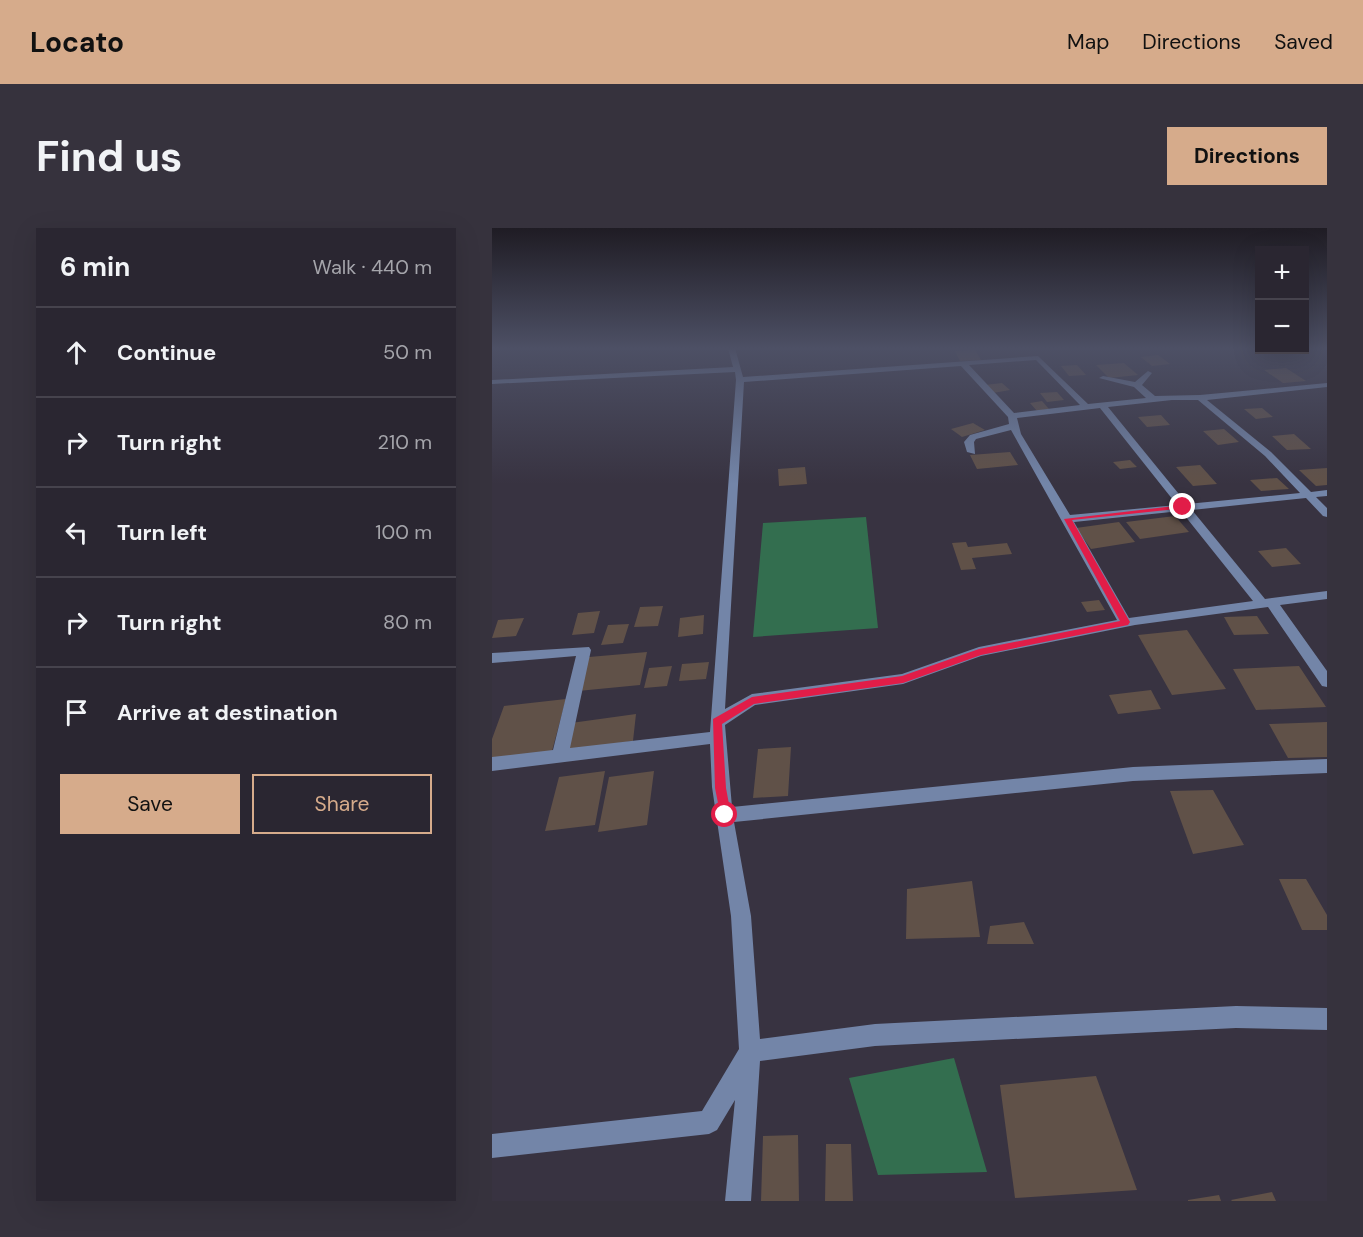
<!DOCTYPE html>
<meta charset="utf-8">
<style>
body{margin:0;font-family:"DM Sans",sans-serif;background:#36323d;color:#f1f3f6}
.controls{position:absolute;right:18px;top:18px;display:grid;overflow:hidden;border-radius:0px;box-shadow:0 6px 24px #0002}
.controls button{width:54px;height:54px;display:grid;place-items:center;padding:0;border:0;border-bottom:2px solid #46434d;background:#2a2631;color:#f1f3f6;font:30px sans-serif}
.stop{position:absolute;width:18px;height:18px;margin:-14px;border:4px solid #e11d48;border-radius:50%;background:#fff}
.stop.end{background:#e11d48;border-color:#fff;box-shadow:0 2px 6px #0008}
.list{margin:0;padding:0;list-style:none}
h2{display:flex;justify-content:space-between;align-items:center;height:78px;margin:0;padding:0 24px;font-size:26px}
h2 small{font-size:20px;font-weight:400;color:#a5a5ab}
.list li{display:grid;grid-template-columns:39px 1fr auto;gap:18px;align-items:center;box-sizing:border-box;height:90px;padding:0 24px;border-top:2px solid #46434d}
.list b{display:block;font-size:22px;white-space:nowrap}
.list em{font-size:20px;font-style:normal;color:#a5a5ab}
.actions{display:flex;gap:12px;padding:18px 24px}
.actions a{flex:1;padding:14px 0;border:2px solid #d6ab8b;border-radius:0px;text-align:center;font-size:21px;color:#d6ab8b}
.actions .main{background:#d6ab8b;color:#111}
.icon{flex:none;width:33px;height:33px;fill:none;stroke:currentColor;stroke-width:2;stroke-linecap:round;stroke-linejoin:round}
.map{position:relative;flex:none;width:835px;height:973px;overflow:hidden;border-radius:0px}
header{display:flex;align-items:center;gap:36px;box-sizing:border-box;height:84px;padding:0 30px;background:#d6ab8b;color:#111}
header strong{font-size:28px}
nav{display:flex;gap:33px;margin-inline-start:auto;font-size:21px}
.intro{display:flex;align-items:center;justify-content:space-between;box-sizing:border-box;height:144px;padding:0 36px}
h1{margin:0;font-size:42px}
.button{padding:15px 27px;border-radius:0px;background:#d6ab8b;color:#111;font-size:21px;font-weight:700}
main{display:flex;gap:36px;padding:0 36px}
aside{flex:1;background:#2a2631;border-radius:0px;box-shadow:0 6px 24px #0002}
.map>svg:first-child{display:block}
</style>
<header>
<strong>Locato</strong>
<nav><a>Map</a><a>Directions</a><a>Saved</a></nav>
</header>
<div class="intro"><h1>Find us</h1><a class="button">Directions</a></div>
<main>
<aside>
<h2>6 min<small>Walk · 440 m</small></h2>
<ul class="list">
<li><svg class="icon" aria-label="ahead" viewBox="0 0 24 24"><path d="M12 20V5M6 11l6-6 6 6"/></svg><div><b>Continue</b></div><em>50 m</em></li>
<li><svg class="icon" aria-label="right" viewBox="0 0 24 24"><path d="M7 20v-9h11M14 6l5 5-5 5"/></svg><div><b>Turn right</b></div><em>210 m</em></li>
<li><svg class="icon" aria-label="left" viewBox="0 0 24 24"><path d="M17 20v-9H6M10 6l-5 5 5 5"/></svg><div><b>Turn left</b></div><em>100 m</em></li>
<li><svg class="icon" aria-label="right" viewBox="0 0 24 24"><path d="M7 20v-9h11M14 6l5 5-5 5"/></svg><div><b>Turn right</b></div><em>80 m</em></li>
<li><svg class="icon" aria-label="arrive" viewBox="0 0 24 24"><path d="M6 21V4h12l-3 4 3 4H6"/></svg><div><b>Arrive at destination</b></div></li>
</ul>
<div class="actions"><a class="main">Save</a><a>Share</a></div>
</aside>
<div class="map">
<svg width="835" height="973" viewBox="0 0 835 973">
<rect width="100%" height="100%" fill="#383341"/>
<!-- green -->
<path fill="#336e4f" d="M 374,289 L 386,400 L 261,409 L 271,295 Z
M 462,830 L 495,944 L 386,947 L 357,850 Z"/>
<!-- building -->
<path fill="#605148" d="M 483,122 L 489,132 L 468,133 L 463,123 Z
M 666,127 L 678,136 L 660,138 L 649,129 Z
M 632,135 L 646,147 L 617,150 L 604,137 Z
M 585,137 L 594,147 L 577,148 L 569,138 Z
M 794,140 L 814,153 L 791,155 L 772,142 Z
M 510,155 L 518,162 L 501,165 L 493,157 Z
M 565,164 L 572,172 L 555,174 L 548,165 Z
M 550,173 L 557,181 L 545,183 L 538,175 Z
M 770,180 L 781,189 L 764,191 L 752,181 Z
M 669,187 L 678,197 L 655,199 L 646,189 Z
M 481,195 L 493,202 L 470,209 L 459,201 Z
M 732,201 L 747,214 L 726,217 L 711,203 Z
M 802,206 L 819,221 L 795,222 L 780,208 Z
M 518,224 L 526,237 L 485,241 L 478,227 Z
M 638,232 L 645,239 L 628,241 L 621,234 Z
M 708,237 L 725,256 L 701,258 L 684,239 Z
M 313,239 L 315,256 L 287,258 L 286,241 Z
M 835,240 L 835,257 L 824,258 L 807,242 Z
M 785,250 L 797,261 L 769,263 L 758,252 Z
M 683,288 L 697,304 L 648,311 L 634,294 Z
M 627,294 L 643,314 L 599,321 L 584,300 Z
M 474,314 L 476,319 L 515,315 L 520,326 L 480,330 L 484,341 L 469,342 L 460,315 Z
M 794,320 L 809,336 L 780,339 L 766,323 Z
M 607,372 L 613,382 L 595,384 L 589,374 Z
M 171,378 L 166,398 L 142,399 L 148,379 Z
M 108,383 L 102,405 L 80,407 L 86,385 Z
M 212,387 L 211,406 L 186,409 L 188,390 Z
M 765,388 L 777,406 L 742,407 L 732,389 Z
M 32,390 L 24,408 L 0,410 L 6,392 Z
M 137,396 L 131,415 L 109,417 L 116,397 Z
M 695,402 L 734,461 L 680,467 L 646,407 Z
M 155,424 L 148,457 L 86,463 L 97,429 Z
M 217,434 L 214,451 L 187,453 L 190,436 Z
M 180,438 L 175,458 L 152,460 L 157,440 Z
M 807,438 L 834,479 L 764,482 L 741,441 Z
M 659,462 L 669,481 L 626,486 L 617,467 Z
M 74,471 L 60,523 L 0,530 L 0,511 L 12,478 Z
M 144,486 L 141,513 L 73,523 L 79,495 Z
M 835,494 L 835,529 L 796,530 L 777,496 Z
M 299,519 L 296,568 L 261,570 L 266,521 Z
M 113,543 L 103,597 L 53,603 L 67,549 Z
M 162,543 L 155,597 L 106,604 L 117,549 Z
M 721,562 L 752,617 L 701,626 L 678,563 Z
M 787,651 L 814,651 L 835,687 L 835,702 L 810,702 Z
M 480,653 L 488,709 L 414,711 L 415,661 Z
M 532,694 L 542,716 L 495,716 L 498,698 Z
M 604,848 L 645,962 L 523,970 L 508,857 Z
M 306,907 L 307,973 L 269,973 L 271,908 Z
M 334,916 L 359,916 L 361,973 L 333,973 Z
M 780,964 L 784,973 L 740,973 L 739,972 Z
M 727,967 L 729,973 L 696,973 L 696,972 Z"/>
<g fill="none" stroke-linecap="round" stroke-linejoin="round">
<!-- minor -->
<path fill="#7385a8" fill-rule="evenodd" d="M 236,120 L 243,120 L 251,149 L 546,128 L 596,176 L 654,170 L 642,159 L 607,150 L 611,148 L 643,154 L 656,143 L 660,145 L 650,157 L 663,168 L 708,167 L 835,155 L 835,159 L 715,172 L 779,224 L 819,264 L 835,262 L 835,268 L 824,269 L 835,280 L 835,289 L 831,288 L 814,270 L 700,282 L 773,371 L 835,363 L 835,371 L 788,377 L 835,443 L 835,459 L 830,458 L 776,379 L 643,397 L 489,428 L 411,456 L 263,477 L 233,497 L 240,579 L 641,539 L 835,531 L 835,545 L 641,553 L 242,594 L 259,688 L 268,811 L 383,796 L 744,778 L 835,780 L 835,802 L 744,800 L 383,818 L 268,833 L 259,973 L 233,973 L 243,872 L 225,902 L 217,906 L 0,930 L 0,906 L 210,883 L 247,821 L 239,688 L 220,559 L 218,516 L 0,543 L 0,529 L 61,522 L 84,428 L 0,435 L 0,425 L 97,419 L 99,422 L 78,520 L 218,504 L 244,152 L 243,144 L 0,156 L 0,152 L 241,139 ZM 544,132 L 588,177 L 522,185 L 477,137 ZM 469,138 L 516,189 L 517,196 L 478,207 L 472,214 L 475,224 L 483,226 L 482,214 L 484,211 L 519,202 L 625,392 L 487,419 L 410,446 L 260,466 L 233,481 L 252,154 ZM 680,172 L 706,172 L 773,228 L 808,265 L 695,276 L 616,179 ZM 608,180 L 685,277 L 578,287 L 529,206 L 525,190 ZM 689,283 L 761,373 L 637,390 L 582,294 Z"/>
</g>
<!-- sky -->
<linearGradient id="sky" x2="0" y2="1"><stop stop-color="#1f1c24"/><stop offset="0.47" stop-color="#4d5065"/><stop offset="1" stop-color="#4d5065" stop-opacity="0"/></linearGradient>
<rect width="835" height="256" fill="url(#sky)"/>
<!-- route -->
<path fill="#e11d48" d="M 691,277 L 694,280 L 580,292 L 638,394 L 636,397 L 489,427 L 411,455 L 262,476 L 230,496 L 234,560 L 239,587 L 237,590 L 229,590 L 223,560 L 221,491 L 260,469 L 410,448 L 487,421 L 628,393 L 572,291 Z"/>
</svg>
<div class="controls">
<button>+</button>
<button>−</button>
</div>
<div class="stop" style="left:233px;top:587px"></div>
<div class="stop end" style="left:691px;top:279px"></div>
</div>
</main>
